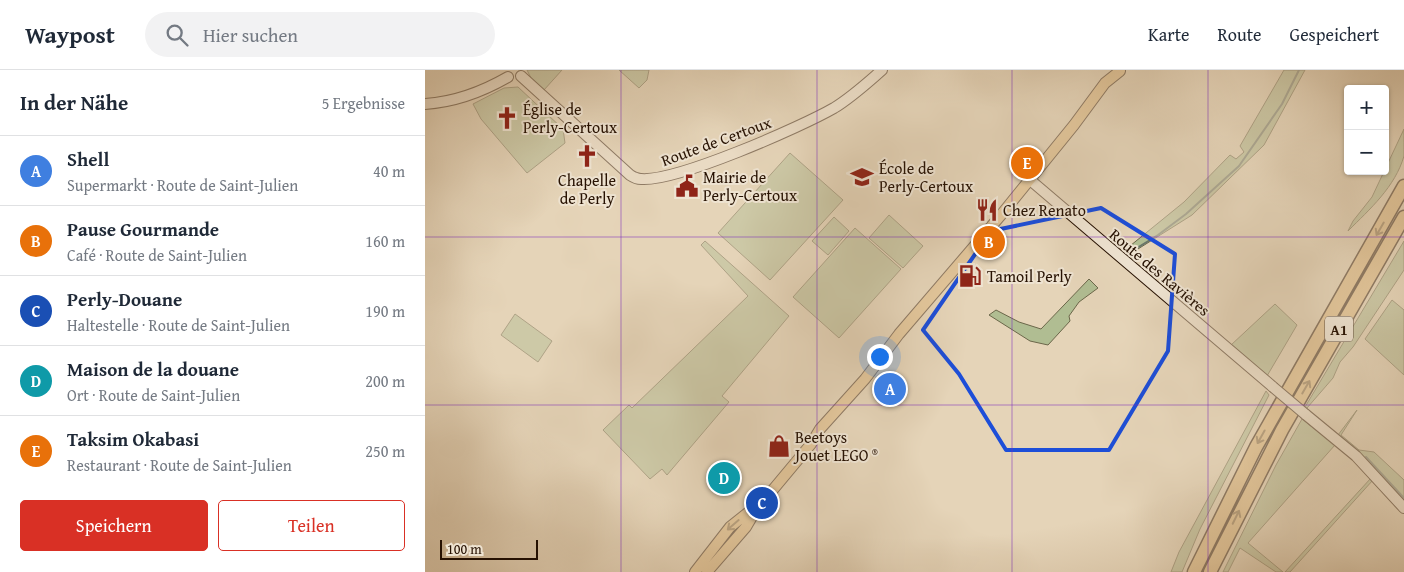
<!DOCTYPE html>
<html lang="de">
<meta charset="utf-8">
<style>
body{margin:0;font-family:"Gentium Book Plus",serif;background:#f2f2f3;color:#1f2937}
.controls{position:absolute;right:15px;top:15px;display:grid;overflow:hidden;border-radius:5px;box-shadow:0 1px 4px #0004}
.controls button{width:45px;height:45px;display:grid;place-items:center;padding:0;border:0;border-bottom:1px solid #e0e1e3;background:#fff;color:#1f2937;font:25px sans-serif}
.scale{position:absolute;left:15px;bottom:12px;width:98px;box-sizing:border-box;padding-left:5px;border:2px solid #261102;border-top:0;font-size:14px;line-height:18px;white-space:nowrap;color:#261102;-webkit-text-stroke:4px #eee3d1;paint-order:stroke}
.you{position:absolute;left:454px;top:286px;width:18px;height:18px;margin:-12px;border:4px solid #fff;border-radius:50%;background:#1a73e8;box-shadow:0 0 0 8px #1a73e833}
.badge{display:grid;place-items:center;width:32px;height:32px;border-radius:50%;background:#d93025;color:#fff;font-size:16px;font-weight:700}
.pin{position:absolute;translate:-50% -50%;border:2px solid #fff;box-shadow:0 1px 5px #0006}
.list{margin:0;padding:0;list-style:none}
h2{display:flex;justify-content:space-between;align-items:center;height:65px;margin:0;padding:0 20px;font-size:21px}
h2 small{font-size:16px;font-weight:400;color:#747a83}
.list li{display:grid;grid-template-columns:32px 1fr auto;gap:15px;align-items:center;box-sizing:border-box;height:70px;padding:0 20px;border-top:1px solid #e0e1e3}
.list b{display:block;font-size:19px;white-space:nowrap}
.list p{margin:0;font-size:16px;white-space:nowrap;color:#747a83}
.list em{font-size:16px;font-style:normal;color:#747a83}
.actions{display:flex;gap:10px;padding:15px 20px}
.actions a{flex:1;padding:11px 0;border:1px solid #d93025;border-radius:5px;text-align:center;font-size:18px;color:#d93025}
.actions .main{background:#d93025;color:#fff}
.icon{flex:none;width:28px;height:28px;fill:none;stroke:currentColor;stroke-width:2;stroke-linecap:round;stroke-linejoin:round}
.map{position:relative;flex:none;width:979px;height:502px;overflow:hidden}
header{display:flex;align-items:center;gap:30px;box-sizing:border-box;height:70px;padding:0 25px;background:#fff;border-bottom:1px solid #e0e1e3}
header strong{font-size:24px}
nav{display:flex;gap:28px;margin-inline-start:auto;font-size:18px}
.search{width:350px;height:45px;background:#f2f2f3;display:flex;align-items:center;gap:12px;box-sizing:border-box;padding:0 18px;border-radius:28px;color:#747a83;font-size:19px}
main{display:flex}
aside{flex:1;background:#fff}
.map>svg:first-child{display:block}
</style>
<header>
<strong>Waypost</strong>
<div class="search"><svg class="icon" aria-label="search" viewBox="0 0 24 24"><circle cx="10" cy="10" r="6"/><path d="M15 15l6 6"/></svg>Hier suchen</div>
<nav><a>Karte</a><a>Route</a><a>Gespeichert</a></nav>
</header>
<main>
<aside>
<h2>In der Nähe<small>5 Ergebnisse</small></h2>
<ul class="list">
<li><span class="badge" style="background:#3f7fe0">A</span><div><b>Shell</b><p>Supermarkt · Route de Saint-Julien</p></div><em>40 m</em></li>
<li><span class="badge" style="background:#e8710a">B</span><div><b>Pause Gourmande</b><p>Café · Route de Saint-Julien</p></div><em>160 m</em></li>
<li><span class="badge" style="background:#1a4fb4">C</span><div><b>Perly-Douane</b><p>Haltestelle · Route de Saint-Julien</p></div><em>190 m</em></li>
<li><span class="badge" style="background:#0f9aa8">D</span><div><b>Maison de la douane</b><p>Ort · Route de Saint-Julien</p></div><em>200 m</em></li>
<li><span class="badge" style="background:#e8710a">E</span><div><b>Taksim Okabasi</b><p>Restaurant · Route de Saint-Julien</p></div><em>250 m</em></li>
</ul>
<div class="actions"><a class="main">Speichern</a><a>Teilen</a></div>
</aside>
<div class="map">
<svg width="979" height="502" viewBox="0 0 979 502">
<rect width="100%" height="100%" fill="#e5d4b8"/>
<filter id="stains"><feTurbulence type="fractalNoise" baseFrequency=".004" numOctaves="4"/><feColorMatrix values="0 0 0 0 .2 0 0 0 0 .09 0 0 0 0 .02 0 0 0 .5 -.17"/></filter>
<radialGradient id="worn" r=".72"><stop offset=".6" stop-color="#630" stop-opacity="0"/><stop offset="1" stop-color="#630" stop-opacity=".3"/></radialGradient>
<!-- green -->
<path fill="#b0bd92" stroke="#6b674a" d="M 102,0 L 137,0 L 119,20 L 107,10 Z
M 194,0 L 224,0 L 222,10 L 214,18 Z
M 859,0 L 880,0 L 839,75 L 767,145 L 705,184 L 700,180 L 759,132 L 805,85 L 811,89 L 819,82 L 815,76 Z
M 93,17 L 138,59 L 140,73 L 102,103 L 56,49 L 48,34 L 79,18 Z
M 979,59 C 979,67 979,78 979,86 C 970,117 945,139 923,161 L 928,151 L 947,127 Z
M 365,83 L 418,130 L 345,210 L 293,163 Z
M 464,145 L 498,176 L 478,198 L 444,168 Z
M 409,147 L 424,161 L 403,185 L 387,171 Z
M 430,158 L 476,199 L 414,268 L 368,227 Z
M 280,171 L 364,246 L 297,326 L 304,332 L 242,405 L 237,399 L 225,409 L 178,360 L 204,335 L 207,338 L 323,226 L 276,175 Z
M 979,171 L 979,200 L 928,277 L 915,292 L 908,308 L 882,338 L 880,337 Z
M 664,209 L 673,218 L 654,232 L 644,246 L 645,251 L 623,275 L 605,271 L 564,245 L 571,240 L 594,252 L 616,259 Z
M 967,230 L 979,240 L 979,305 L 940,269 Z
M 850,234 L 872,255 L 842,306 L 806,275 Z
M 90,244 L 127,271 L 113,292 L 76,265 Z
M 841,321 L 844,325 L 775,459 L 757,502 L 746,502 L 754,482 Z
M 932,340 L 916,365 L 934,380 L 949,382 L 979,410 L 979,432 L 945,393 L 913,365 Z
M 877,349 L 910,375 L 823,473 L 858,502 L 851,502 L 815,478 L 803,502 L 798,502 L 851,395 Z
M 946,408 L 948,410 L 865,502 L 860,502 Z"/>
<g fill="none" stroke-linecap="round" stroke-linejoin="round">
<!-- stream -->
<path stroke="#697569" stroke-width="2" d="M 704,183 L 733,165 L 761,144 L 814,96 L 857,34 L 874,0
M 941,387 L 979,428"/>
<defs>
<path id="secondary" d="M 96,6 L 205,105 C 208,107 212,109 216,109 C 251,112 376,57 409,38 C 427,27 442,13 457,0
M 0,34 C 31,32 57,22 83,7
M 604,109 L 848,317
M 880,344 L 931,386 L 979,438"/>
<path id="primary" d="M 270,502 L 305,457 L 330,437
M 282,502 L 321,457 L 331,440 L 386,374 L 395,359 L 440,309 L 474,264 L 576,145 L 649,55 L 680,13 L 695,1"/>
<path id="highway" d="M 769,502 L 831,377 L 979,116
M 785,502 L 857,360 L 979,147"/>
</defs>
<!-- secondary casing -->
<use href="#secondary" stroke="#261102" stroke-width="12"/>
<!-- primary casing -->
<use href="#primary" stroke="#261102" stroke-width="12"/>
<!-- highway casing -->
<use href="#highway" stroke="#261102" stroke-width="15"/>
<!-- secondary -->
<use href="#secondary" stroke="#eee3d1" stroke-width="10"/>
<!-- primary -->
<use href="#primary" stroke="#e2ba7c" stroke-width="10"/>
<!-- highway -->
<use href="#highway" stroke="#e2ba7c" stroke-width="12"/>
<defs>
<path id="secondary-bridge" d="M 848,317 L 880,344"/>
</defs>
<!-- secondary-bridge casing -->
<use href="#secondary-bridge" stroke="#261102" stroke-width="12" stroke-linecap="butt"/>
<!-- secondary-bridge -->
<use href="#secondary-bridge" stroke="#eee3d1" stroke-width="10"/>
</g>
<!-- one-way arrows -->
<defs><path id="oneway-shaft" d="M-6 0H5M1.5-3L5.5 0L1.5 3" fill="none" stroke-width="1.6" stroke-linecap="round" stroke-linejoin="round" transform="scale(1.25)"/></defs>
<g stroke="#84663f">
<use href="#oneway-shaft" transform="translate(955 159) rotate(120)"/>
<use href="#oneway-shaft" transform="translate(881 317) rotate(-60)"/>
<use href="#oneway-shaft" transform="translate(836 367) rotate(119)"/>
<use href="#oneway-shaft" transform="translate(811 447) rotate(-64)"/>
<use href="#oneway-shaft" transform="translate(308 455) rotate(139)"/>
</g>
<!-- marked area -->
<path d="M0 0H979V502H0ZM 676,138 L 750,184 L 743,281 L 684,380 L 581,380 L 534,304 L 498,260 L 566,161 Z" fill="#e5d4b8" fill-opacity=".55" fill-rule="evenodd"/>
<path fill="none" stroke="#1d4ed8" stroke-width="4" stroke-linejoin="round" d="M 676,138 L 750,184 L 743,281 L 684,380 L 581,380 L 534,304 L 498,260 L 566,161 Z"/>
<!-- grid -->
<path fill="none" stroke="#7b2cbf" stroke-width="1" stroke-opacity="0.55" d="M 196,0 L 196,502M 392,0 L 392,502M 587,0 L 587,502M 783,0 L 783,502M 0,167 L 979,167M 0,335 L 979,335"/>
<!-- icons -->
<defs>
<symbol id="church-bare" viewBox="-9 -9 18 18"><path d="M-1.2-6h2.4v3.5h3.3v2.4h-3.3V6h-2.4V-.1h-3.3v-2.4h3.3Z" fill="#8f2418" stroke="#eee3d1" stroke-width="2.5" paint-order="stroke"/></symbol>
<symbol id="school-bare" viewBox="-9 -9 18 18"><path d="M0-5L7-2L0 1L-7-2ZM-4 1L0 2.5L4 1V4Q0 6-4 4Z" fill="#8f2418" stroke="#eee3d1" stroke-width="2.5" paint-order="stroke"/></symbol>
<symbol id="civic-bare" viewBox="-9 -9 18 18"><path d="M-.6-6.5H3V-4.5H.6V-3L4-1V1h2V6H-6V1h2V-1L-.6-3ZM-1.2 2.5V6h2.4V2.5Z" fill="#8f2418" stroke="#eee3d1" stroke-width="2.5" paint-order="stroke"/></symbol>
<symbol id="restaurant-bare" viewBox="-9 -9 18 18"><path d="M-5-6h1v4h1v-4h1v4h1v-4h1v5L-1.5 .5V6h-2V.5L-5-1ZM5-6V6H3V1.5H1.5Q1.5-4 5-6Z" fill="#8f2418" stroke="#eee3d1" stroke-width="2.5" paint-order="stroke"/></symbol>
<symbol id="fuel-bare" viewBox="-9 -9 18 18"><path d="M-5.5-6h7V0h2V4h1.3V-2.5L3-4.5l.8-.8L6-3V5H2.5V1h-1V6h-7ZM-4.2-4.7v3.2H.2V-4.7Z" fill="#8f2418" stroke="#eee3d1" stroke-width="2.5" paint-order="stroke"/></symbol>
<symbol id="shop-bare" viewBox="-9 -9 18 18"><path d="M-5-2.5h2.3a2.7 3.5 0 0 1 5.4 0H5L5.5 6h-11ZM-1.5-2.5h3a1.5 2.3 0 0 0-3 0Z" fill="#8f2418" stroke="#eee3d1" stroke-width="2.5" paint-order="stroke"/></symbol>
</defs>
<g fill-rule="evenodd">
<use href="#church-bare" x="66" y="32" width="32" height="32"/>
<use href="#church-bare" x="146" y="70" width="32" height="32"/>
<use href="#school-bare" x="421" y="91" width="32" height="32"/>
<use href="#civic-bare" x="246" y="100" width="32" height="32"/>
<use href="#restaurant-bare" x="546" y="124" width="32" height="32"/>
<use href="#fuel-bare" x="529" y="190" width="32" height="32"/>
<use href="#shop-bare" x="338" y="360" width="32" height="32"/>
</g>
<g text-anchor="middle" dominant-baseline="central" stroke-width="4" stroke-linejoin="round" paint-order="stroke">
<!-- shield labels -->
<rect fill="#eee3d1" stroke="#625040" stroke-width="1" x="900" y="246.5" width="28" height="25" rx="4"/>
<g font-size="15" font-weight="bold" fill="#261102">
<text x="914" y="259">A1</text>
</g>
<!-- poi labels -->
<g font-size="16" fill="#261102" stroke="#eee3d1" text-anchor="start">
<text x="98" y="39">Église de<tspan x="98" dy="18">Perly-Certoux</tspan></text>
<text x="454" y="98">École de<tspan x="454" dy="18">Perly-Certoux</tspan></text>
<text x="278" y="107">Mairie de<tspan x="278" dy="18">Perly-Certoux</tspan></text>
<text x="162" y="110" text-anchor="middle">Chapelle<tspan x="162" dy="18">de Perly</tspan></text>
<text x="578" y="140">Chez Renato</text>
<text x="562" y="206">Tamoil Perly</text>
<text x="370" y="367">Beetoys<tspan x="370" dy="18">Jouet LEGO ®</tspan></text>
</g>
<!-- street labels -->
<g font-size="16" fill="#261102" stroke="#eee3d1">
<text transform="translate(291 71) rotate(-20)">Route de Certoux</text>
<text transform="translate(735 202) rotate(40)">Route des Ravières</text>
</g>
</g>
<rect width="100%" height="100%" filter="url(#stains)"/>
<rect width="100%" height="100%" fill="url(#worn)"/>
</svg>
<div class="controls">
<button>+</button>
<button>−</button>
</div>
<div class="scale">100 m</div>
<div class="you"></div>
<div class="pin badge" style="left:465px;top:319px;background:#3f7fe0">A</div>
<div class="pin badge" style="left:564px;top:172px;background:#e8710a">B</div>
<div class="pin badge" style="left:337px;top:433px;background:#1a4fb4">C</div>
<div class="pin badge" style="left:299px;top:408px;background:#0f9aa8">D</div>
<div class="pin badge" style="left:602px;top:93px;background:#e8710a">E</div>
</div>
</main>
